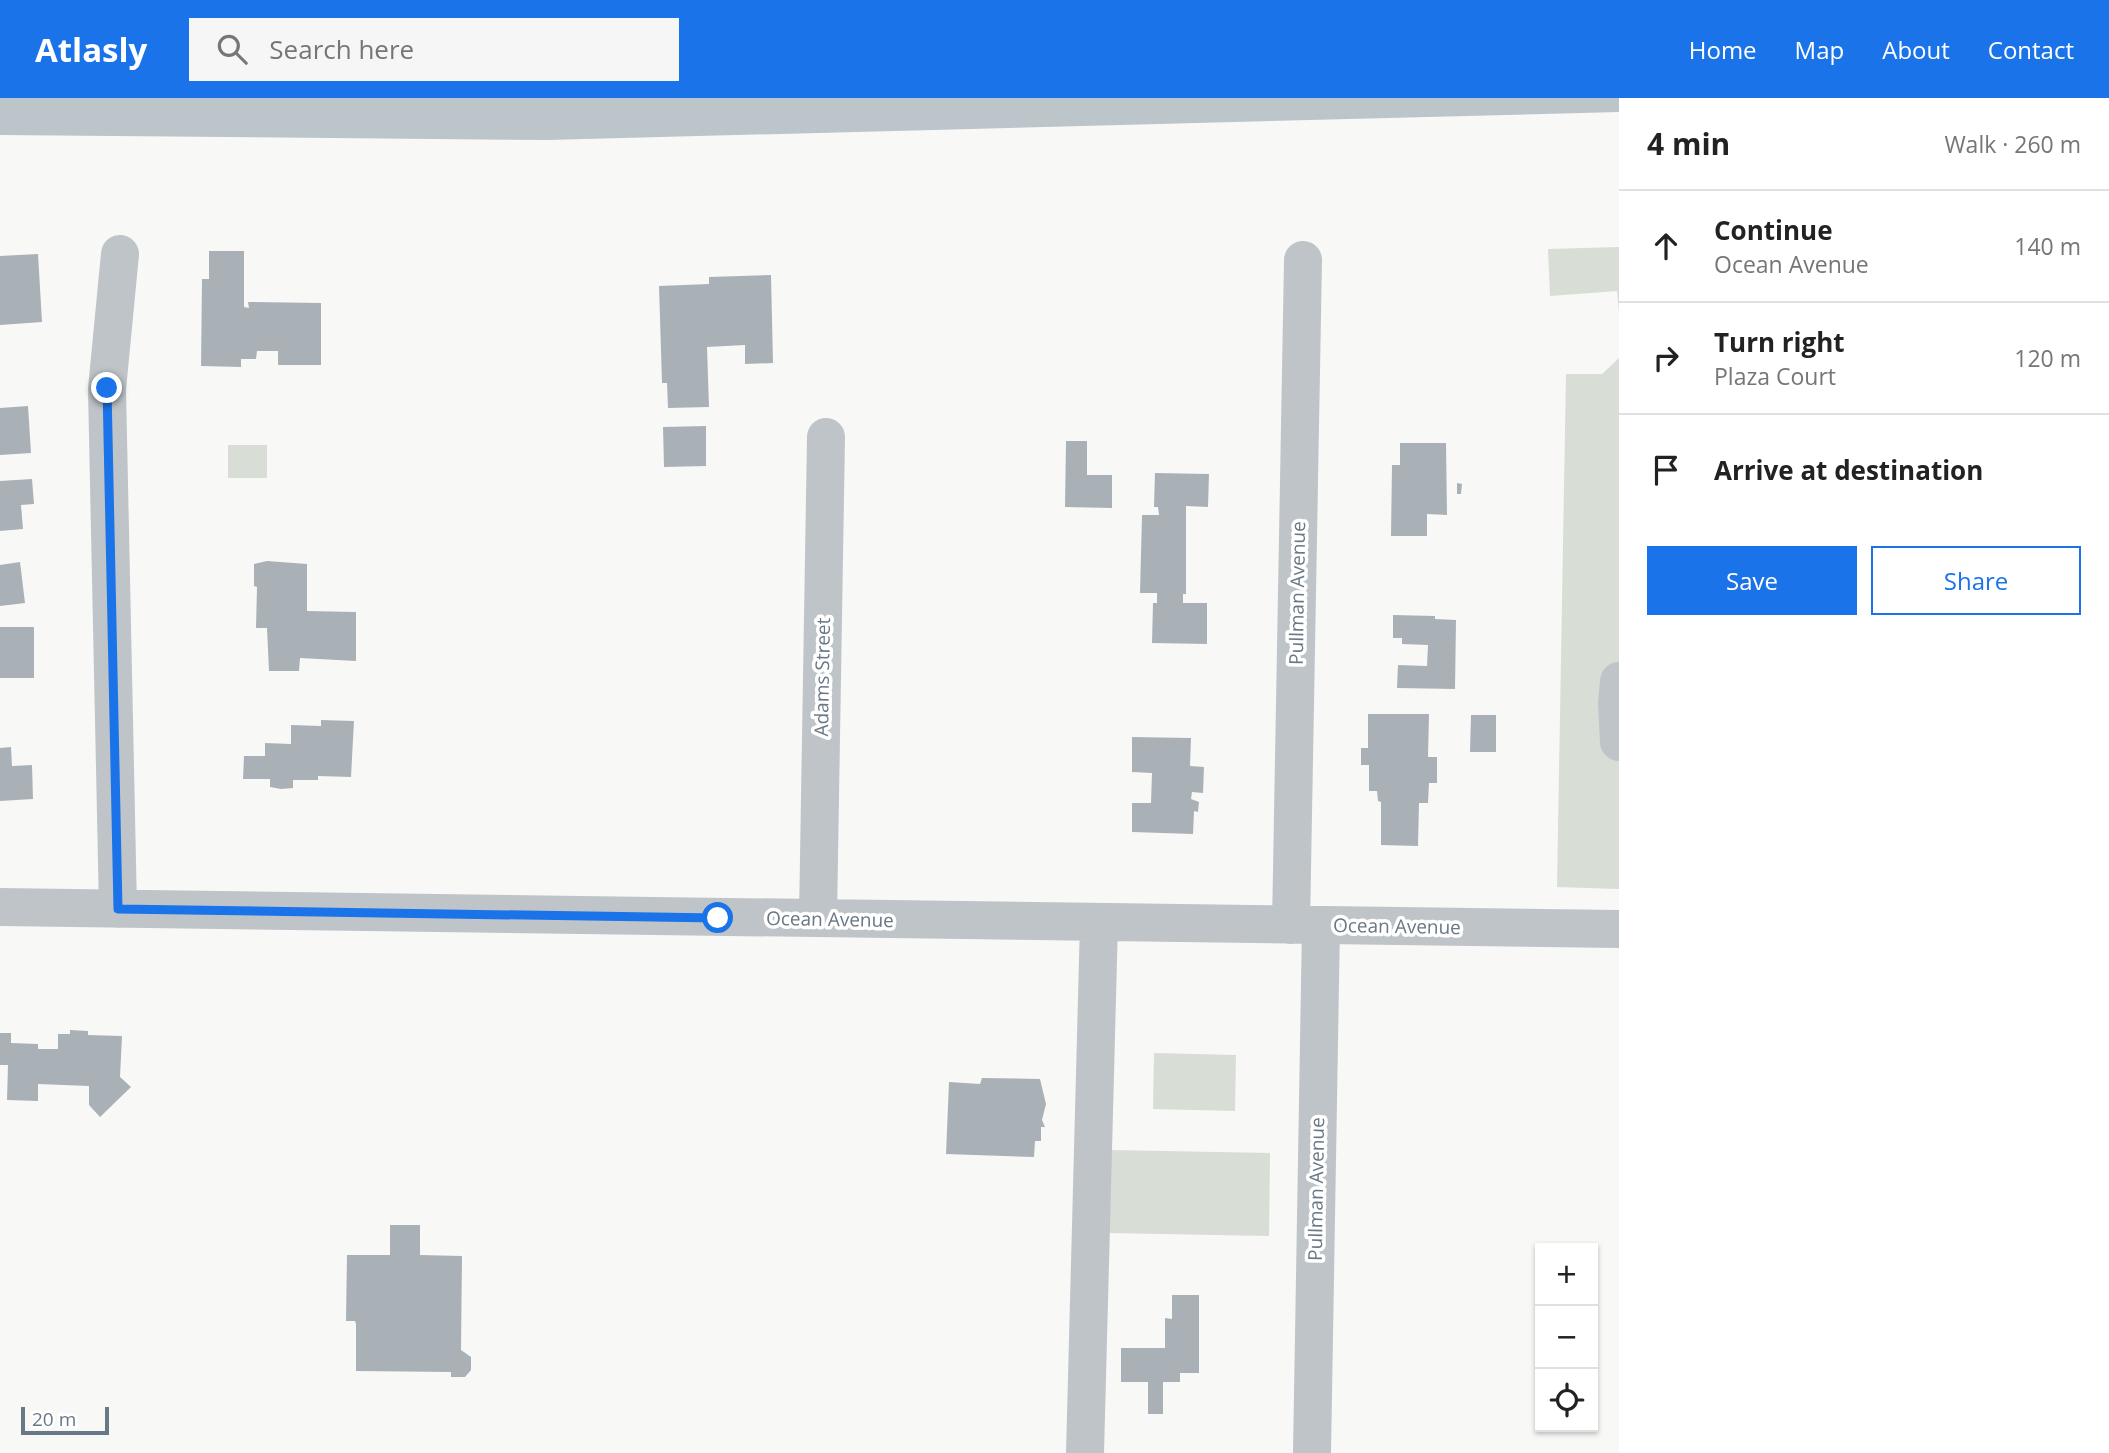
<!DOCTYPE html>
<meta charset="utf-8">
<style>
body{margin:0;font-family:"Open Sans",sans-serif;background:#f6f6f6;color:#222}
.controls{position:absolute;right:21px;bottom:21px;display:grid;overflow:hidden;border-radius:0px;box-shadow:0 2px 5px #0004}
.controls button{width:63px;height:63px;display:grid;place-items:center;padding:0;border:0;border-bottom:2px solid #e0e0e0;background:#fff;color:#222;font:35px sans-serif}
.scale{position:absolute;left:21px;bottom:18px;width:88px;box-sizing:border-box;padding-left:7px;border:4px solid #697886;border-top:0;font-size:19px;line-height:24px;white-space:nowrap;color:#697886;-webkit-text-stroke:5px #fff;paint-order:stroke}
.stop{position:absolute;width:21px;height:21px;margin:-16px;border:5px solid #1a73e8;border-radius:50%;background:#fff}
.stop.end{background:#1a73e8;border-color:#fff;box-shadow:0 2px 7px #0008}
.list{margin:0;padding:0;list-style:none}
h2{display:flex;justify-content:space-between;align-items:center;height:91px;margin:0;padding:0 28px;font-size:30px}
h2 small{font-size:23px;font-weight:400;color:#767676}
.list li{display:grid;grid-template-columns:46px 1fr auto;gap:21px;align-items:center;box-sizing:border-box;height:112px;padding:0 28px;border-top:2px solid #e0e0e0}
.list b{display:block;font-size:26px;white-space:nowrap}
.list p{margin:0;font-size:23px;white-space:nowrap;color:#767676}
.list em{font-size:23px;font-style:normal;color:#767676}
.actions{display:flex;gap:14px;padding:21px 28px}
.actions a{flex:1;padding:16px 0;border:2px solid #1a73e8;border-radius:0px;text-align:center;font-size:24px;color:#1a73e8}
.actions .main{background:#1a73e8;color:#fff}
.icon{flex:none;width:38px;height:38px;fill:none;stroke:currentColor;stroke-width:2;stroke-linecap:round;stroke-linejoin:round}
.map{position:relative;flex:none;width:1619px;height:1355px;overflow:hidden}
header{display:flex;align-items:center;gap:42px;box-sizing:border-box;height:98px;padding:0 35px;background:#1a73e8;color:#fff}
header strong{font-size:33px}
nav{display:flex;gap:38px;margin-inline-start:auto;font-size:24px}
.search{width:490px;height:63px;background:#f6f6f6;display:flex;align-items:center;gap:18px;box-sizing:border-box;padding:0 24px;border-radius:0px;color:#767676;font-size:26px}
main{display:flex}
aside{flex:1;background:#fff}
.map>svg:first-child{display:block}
</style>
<header>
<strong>Atlasly</strong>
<div class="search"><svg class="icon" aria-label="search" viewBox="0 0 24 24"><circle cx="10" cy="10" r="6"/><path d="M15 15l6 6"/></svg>Search here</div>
<nav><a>Home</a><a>Map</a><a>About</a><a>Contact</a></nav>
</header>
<main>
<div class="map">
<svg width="1619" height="1355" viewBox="0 0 1619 1355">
<rect width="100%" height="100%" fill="#f8f8f6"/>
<!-- green -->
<path fill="#d8ddd5" d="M 1619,149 L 1619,214 L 1617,193 L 1550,198 L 1548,151 Z
M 1619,260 L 1619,791 L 1557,789 L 1566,276 L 1602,276 Z
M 228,347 L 267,347 L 267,380 L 228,380 Z
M 1154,955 L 1236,957 L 1235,1013 L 1153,1011 Z
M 1110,1052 L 1270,1055 L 1269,1138 L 1109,1135 Z"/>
<!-- water -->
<path fill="#bbc5ca" d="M 0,0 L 1619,0 L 1619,14 L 547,42 L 0,37 Z"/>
<!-- building -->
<path fill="#a9b1b7" d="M 209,153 L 244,153 L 244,209 L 249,210 L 248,204 L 321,205 L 321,267 L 278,267 L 278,253 L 257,253 L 256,261 L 241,261 L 241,269 L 201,268 L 202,181 L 209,181 Z
M 38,156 L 42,224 L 0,227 L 0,158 Z
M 771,177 L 773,265 L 745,266 L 745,247 L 707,249 L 709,309 L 668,310 L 667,285 L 662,285 L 659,188 L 709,186 L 709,179 Z
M 28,308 L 31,355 L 0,357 L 0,310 Z
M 706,328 L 706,368 L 664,369 L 663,329 Z
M 1066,343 L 1087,343 L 1087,377 L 1112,377 L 1112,410 L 1065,409 Z
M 1400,345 L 1446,345 L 1447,417 L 1427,416 L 1427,438 L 1391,438 L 1392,367 L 1400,367 Z
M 1155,375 L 1209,376 L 1208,409 L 1186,408 L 1186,496 L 1183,496 L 1183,505 L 1207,505 L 1207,546 L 1152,545 L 1153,505 L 1157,505 L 1157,495 L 1140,495 L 1142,417 L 1159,417 L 1158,409 L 1154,409 Z
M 32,381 L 34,406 L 21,407 L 23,431 L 0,433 L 0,383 Z
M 1457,385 L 1462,386 L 1461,396 L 1457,396 Z
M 267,463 L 307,466 L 307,513 L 356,514 L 356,563 L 300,560 L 299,573 L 269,573 L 267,530 L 256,530 L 257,489 L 254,488 L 254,466 Z
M 20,464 L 25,505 L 0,508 L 0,467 Z
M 1393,517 L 1435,518 L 1435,521 L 1456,522 L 1455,591 L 1397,590 L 1398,567 L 1427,568 L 1428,547 L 1402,546 L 1402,540 L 1393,540 Z
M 0,529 L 34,529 L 34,580 L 0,580 Z
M 1368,616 L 1429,616 L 1428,659 L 1437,659 L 1437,685 L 1429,685 L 1428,705 L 1419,705 L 1418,748 L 1381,747 L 1381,704 L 1378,703 L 1377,693 L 1369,693 L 1369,667 L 1361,667 L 1361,650 L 1368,650 Z
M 1471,617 L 1496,617 L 1496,654 L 1470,654 Z
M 321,622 L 354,623 L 351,679 L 318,678 L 318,682 L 293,682 L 293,690 L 281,691 L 270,689 L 270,681 L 243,681 L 244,658 L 265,658 L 265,645 L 291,646 L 291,627 L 321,628 Z
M 1132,639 L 1191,640 L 1190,668 L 1204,669 L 1203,695 L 1192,694 L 1191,701 L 1199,704 L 1198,714 L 1194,713 L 1193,736 L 1132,734 L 1132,705 L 1151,705 L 1152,675 L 1132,674 Z
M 11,649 L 12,668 L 32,667 L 33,701 L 0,703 L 0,650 Z
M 70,932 L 88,933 L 88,937 L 122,938 L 120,979 L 131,989 L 100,1019 L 89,1007 L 89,988 L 38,986 L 38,1003 L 7,1002 L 8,967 L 0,967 L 0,935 L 11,935 L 11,945 L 38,946 L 38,951 L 58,951 L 58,936 L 70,936 Z
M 982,980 L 1040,981 L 1046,1006 L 1042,1022 L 1045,1029 L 1041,1029 L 1041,1043 L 1035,1043 L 1034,1059 L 946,1056 L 949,984 L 980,986 Z
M 390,1127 L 420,1127 L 420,1157 L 462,1158 L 461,1252 L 471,1259 L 471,1272 L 465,1279 L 451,1279 L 451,1274 L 356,1273 L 356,1226 L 355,1223 L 346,1223 L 347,1157 L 390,1157 Z
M 1172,1197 L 1199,1197 L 1199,1275 L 1180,1275 L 1180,1284 L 1163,1284 L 1163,1316 L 1148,1316 L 1148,1284 L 1121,1284 L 1121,1250 L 1165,1250 L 1165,1220 L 1172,1221 Z"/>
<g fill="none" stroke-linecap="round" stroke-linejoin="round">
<!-- minor -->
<path stroke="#bfc4c8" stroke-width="38" d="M 1619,583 L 1617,605 L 1619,644
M 0,809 L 1619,831
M 118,811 L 107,291 L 120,156
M 818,820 L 826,339
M 1291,827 L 1303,162
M 1085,1355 L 1099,824
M 1312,1355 L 1321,827"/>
</g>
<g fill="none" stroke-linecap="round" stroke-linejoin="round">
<!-- route -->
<path stroke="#1a73e8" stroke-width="9" d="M 107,290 L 118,811 L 718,820"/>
</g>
<g text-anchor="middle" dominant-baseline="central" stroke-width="7" stroke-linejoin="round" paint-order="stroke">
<!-- street labels -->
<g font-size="19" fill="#697886" stroke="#fff">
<text transform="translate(1297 495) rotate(-89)">Pullman Avenue</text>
<text transform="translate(822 579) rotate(-89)">Adams Street</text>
<text transform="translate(830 821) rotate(1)">Ocean Avenue</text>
<text transform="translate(1397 828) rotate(1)">Ocean Avenue</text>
<text transform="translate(1316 1091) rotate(-89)">Pullman Avenue</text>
</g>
</g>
</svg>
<div class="controls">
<button>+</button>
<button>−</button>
<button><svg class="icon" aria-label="locate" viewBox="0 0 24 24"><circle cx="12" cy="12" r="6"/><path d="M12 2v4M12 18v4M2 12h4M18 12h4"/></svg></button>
</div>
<div class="scale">20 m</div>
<div class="stop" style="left:718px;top:820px"></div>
<div class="stop end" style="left:107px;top:290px"></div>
</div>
<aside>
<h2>4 min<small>Walk · 260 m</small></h2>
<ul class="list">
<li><svg class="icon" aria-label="ahead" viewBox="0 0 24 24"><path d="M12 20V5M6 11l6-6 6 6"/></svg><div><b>Continue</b><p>Ocean Avenue</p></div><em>140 m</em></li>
<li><svg class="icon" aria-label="right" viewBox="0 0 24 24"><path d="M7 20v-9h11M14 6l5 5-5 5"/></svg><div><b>Turn right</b><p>Plaza Court</p></div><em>120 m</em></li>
<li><svg class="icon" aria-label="arrive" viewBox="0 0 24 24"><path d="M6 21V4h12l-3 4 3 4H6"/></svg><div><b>Arrive at destination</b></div></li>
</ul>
<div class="actions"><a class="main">Save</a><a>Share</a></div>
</aside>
</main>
